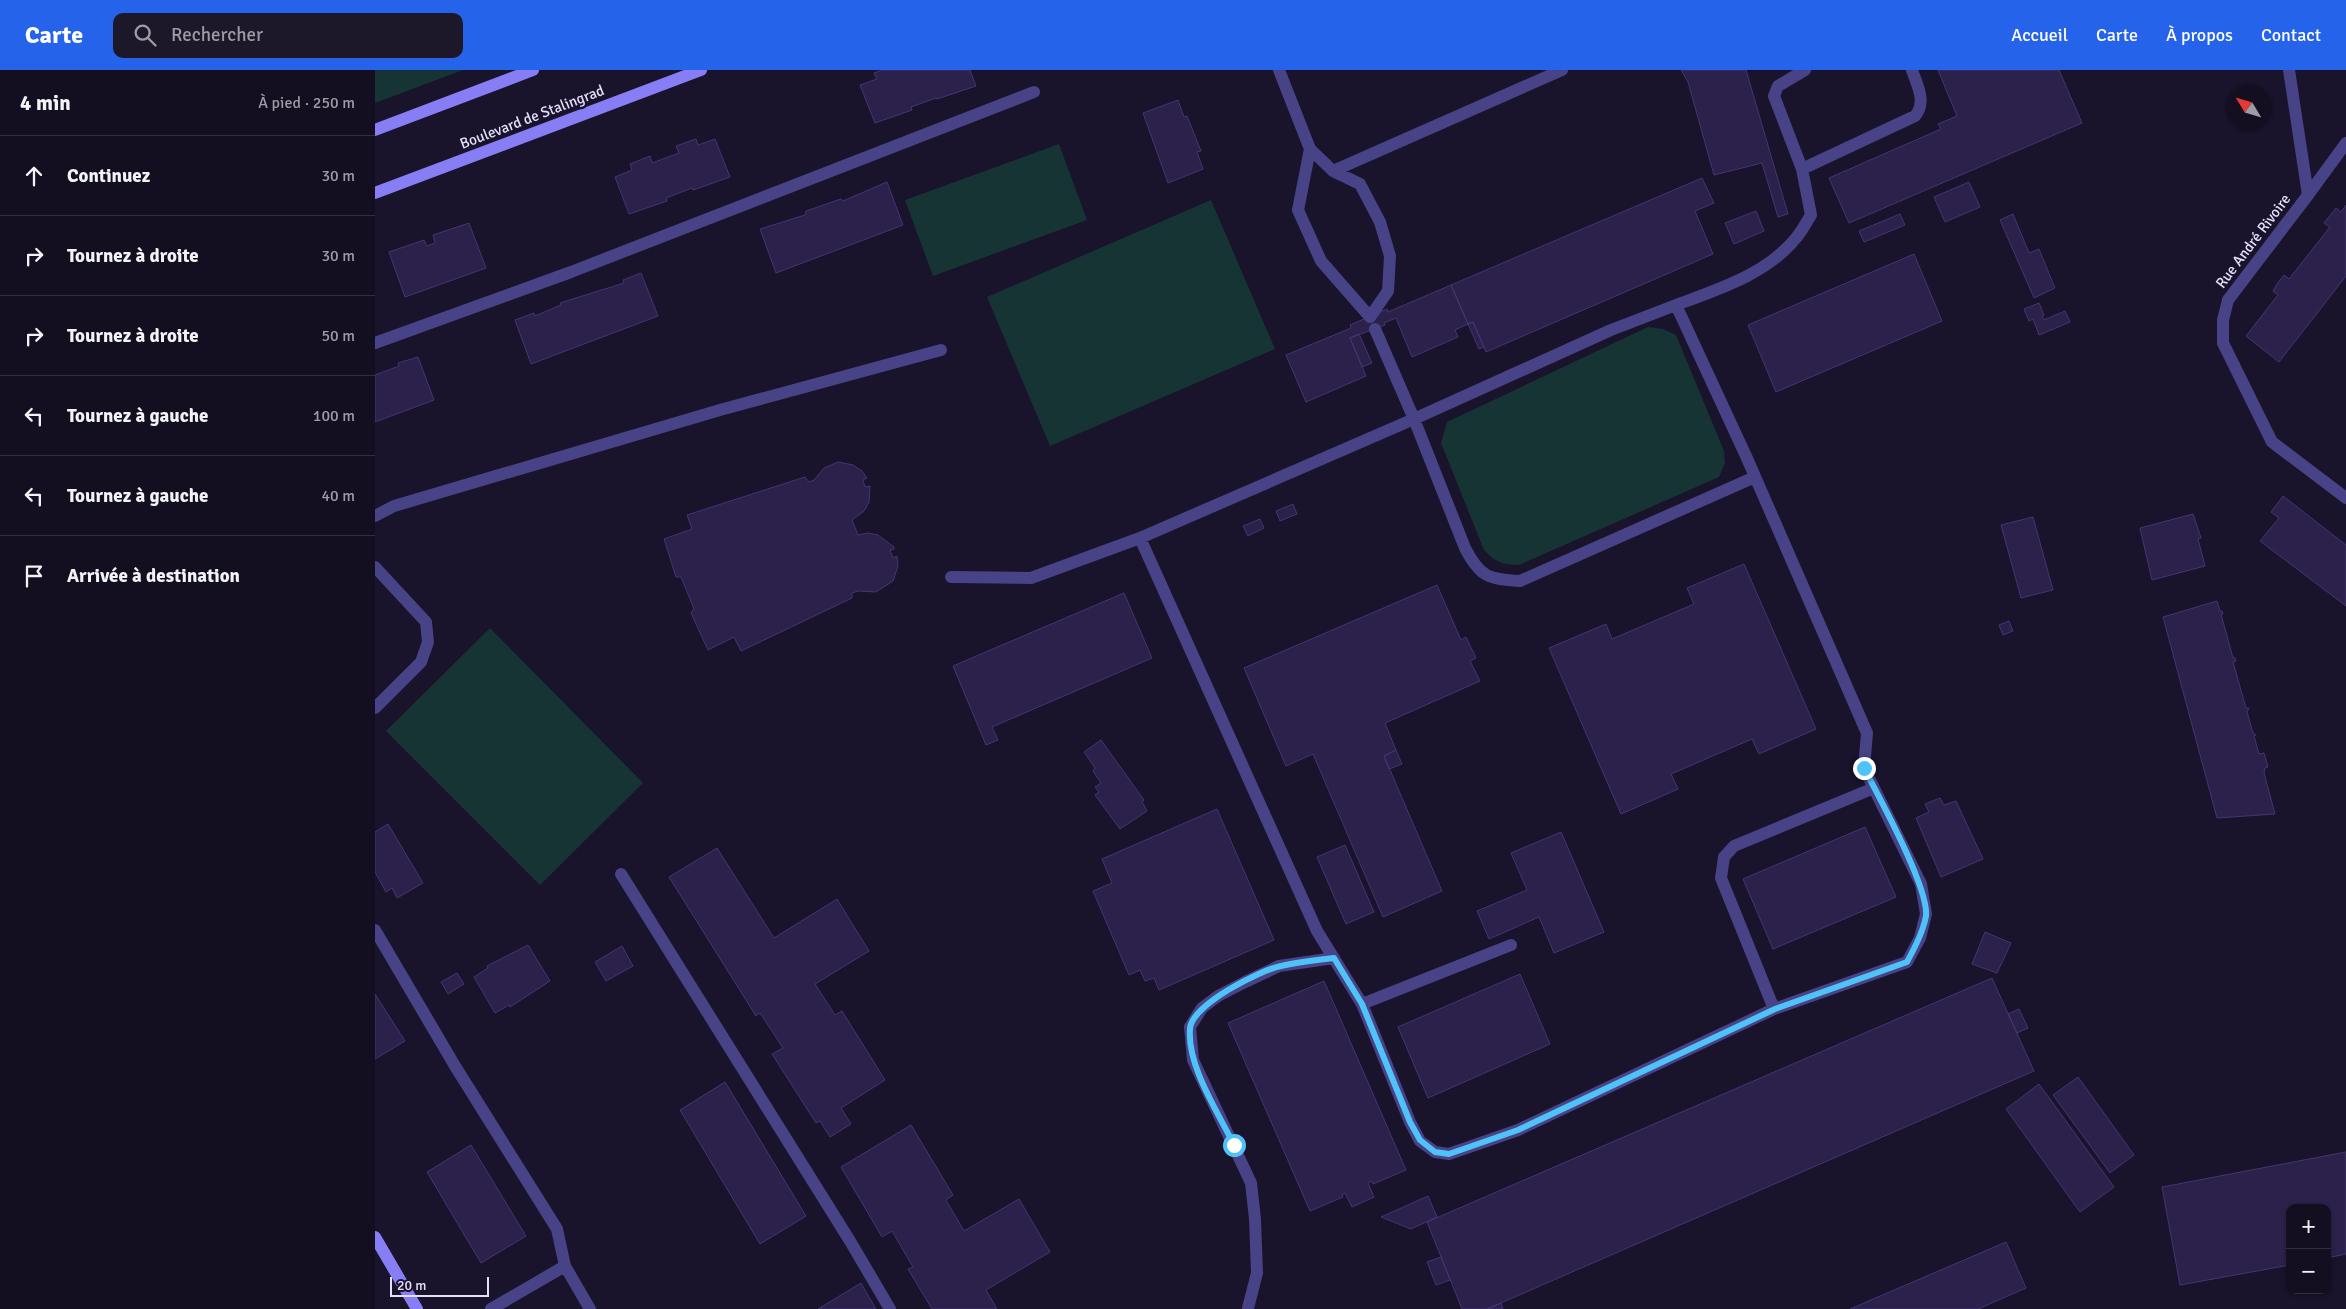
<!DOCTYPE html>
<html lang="fr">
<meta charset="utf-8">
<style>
body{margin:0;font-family:Signika,sans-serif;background:#1c1729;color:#f1f3f6}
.controls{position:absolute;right:15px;bottom:15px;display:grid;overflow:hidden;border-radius:10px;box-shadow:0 1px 4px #0004}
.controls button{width:45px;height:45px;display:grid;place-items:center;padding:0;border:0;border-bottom:1px solid #322e3e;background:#130e20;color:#f1f3f6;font:25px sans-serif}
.compass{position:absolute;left:1851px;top:15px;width:45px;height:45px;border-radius:50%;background:#130e20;box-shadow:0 1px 4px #0004;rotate:308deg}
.scale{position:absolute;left:15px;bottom:12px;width:99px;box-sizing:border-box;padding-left:5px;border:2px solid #e4dffd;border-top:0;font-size:14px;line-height:18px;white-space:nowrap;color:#e4dffd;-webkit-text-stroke:4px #19132b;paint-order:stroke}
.stop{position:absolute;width:15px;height:15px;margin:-11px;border:4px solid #4fc3f7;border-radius:50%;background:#fff}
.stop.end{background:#4fc3f7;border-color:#fff;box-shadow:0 1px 5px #0008}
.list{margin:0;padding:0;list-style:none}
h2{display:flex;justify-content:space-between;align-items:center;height:65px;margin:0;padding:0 20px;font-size:21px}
h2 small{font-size:16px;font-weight:400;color:#9d9ca5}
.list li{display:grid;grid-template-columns:32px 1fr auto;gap:15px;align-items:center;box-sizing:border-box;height:80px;padding:0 20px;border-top:1px solid #322e3e}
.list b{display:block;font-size:19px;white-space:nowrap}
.list em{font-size:16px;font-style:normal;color:#9d9ca5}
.icon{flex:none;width:28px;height:28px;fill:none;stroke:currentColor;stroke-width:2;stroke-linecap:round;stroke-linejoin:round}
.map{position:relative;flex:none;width:1971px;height:1239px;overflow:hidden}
header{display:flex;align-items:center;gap:30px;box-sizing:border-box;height:70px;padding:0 25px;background:#2563eb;color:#fff}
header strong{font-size:24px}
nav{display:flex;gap:28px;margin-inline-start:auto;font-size:18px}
.search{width:350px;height:45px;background:#1c1729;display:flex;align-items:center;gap:12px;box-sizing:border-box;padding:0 18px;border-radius:10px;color:#9d9ca5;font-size:19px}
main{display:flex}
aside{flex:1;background:#130e20}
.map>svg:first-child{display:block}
</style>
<header>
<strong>Carte</strong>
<div class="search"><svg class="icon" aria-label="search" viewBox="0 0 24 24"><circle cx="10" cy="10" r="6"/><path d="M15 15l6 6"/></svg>Rechercher</div>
<nav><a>Accueil</a><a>Carte</a><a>À propos</a><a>Contact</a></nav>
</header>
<main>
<aside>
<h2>4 min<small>À pied · 250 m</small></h2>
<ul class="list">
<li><svg class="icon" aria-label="ahead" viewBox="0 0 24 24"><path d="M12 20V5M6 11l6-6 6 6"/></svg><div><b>Continuez</b></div><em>30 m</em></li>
<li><svg class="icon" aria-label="right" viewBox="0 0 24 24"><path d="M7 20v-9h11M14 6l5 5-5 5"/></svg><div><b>Tournez à droite</b></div><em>30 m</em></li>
<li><svg class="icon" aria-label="right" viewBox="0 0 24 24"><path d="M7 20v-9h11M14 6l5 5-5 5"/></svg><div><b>Tournez à droite</b></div><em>50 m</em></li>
<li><svg class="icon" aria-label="left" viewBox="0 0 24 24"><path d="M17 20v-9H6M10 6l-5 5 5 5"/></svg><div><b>Tournez à gauche</b></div><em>100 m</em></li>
<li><svg class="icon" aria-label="left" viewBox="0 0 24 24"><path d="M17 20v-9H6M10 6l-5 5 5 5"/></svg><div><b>Tournez à gauche</b></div><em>40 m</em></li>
<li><svg class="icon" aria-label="arrive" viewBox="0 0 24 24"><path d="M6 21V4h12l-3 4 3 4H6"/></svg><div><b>Arrivée à destination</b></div></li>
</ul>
</aside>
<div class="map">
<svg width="1971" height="1239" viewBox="0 0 1971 1239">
<rect width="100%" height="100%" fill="#19132b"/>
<!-- green -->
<path fill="#173434" d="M 0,0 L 88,0 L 0,33 Z
M 684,74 L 712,150 L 558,206 L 530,130 Z
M 836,130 L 900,279 L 675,376 L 612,227 Z
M 1273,257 L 1288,259 L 1301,265 L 1349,381 L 1350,393 L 1344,407 L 1144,495 C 1128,495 1120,492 1109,480 L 1066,373 L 1072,352 Z
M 115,558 L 268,713 L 165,815 L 11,661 Z"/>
<!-- building -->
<path fill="#2b214a" stroke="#453574" d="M 507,0 L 595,0 L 601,16 L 562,29 L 561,28 L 536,37 L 537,40 L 500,53 L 485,15 L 502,9 L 499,3 Z
M 1306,0 L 1371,0 L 1413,144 L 1403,147 L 1387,93 L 1339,105 L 1313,12 Z
M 1563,0 L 1684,0 L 1707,53 L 1474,153 L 1454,108 L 1566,59 L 1563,54 L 1582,46 Z
M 803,30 L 809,47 L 812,46 L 826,81 L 822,82 L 828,99 L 793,113 L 768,43 Z
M 321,69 L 323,75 L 340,69 L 355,107 L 318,120 L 317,118 L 291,128 L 292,131 L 254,144 L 240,107 L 257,100 L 255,94 L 275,86 L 277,93 L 304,83 L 301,76 Z
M 1327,108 L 1339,133 L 1320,141 L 1338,184 L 1111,282 L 1098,252 L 1093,254 L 1076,215 Z
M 512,112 L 528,155 L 401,203 L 385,159 L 430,145 L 431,141 L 466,129 L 468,131 Z
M 1594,112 L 1605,137 L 1570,152 L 1559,127 Z
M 1971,135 L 1971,206 L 1904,292 L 1871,266 L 1903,225 L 1898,221 L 1902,214 L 1909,205 L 1914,209 L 1955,157 L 1949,153 L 1961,138 L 1966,142 Z
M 1381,141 L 1389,161 L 1359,174 L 1350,153 Z
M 1525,144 L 1530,155 L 1489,172 L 1484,161 Z
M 1638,144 L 1654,183 L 1664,179 L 1680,218 L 1659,228 L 1625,150 Z
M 94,153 L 111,198 L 30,227 L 14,182 L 49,170 L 52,176 L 60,173 L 58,165 Z
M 1539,184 L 1567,251 L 1401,322 L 1373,255 Z
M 266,203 L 283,246 L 156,294 L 140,250 L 159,243 L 160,246 L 186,235 L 185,233 L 249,213 L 248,210 Z
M 1076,215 L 1093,254 L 1080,260 L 1083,267 L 1037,287 L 1021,248 L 1009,253 L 1010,255 L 975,268 L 991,306 L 931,332 L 911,285 L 976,258 L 975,255 L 1012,239 L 1013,242 Z
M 1664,233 L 1669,245 L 1667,246 L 1669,250 L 1690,241 L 1695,252 L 1664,265 L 1658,249 L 1654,251 L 1649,239 Z
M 1098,252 L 1109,277 L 1104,279 L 1093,254 Z
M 984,264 L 997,293 L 987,297 L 975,268 Z
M 43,287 L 59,330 L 0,352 L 0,305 L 24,296 L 23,293 Z
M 463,392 L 478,395 L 487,401 L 492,408 L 488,410 L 490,417 L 495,416 L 494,432 L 489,441 L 477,450 L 483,465 L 493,463 L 503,465 L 519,477 L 519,479 L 515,480 L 518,488 L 522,486 L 523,496 L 518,511 L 501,522 L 483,521 L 477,523 L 477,528 L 366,581 L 359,567 L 333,580 L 316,543 L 319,539 L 306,507 L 301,507 L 289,469 L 317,459 L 312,445 L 430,407 L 434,412 L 439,410 L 449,398 Z
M 1908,426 L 1971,475 L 1971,536 L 1885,471 L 1904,448 L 1896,442 Z
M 918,434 L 922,444 L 905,451 L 901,441 Z
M 1818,444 L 1826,468 L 1823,469 L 1830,496 L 1777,510 L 1765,458 Z
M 1658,447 L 1678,520 L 1646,528 L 1626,455 Z
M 885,449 L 889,458 L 873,466 L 868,456 Z
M 1369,494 L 1441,659 L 1384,684 L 1377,669 L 1296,704 L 1303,719 L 1246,744 L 1174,578 L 1231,554 L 1237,569 L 1319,534 L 1312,518 Z
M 1062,515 L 1086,570 L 1091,567 L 1101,588 L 1095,591 L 1105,611 L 1010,653 L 1021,680 L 1009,686 L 1067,821 L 1008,847 L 938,684 L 911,696 L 869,598 Z
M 749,523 L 777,588 L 617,657 L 623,670 L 611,675 L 578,596 Z
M 1842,531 L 1845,541 L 1847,541 L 1848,544 L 1846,544 L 1858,588 L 1860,588 L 1861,591 L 1858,592 L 1871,638 L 1874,638 L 1872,642 L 1878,663 L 1881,665 L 1879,666 L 1884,684 L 1889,683 L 1893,697 L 1890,698 L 1889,703 L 1900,744 L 1842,748 L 1788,547 Z
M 1634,551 L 1638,561 L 1628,565 L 1624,555 Z
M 726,670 L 769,730 L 767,732 L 772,741 L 745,759 L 720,725 L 724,722 L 720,717 L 726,713 L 718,701 L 720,698 L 709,682 Z
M 1021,680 L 1027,694 L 1014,699 L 1009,686 Z
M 1565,728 L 1569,735 L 1581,731 L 1608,789 L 1566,807 L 1541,748 L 1554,742 L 1550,734 Z
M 842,739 L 899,870 L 784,920 L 779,908 L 770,911 L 765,900 L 754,905 L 718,821 L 737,813 L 727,789 Z
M 13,754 L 48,813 L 22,828 L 17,818 L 11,822 L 0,802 L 0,762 Z
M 1490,757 L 1521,827 L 1398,879 L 1368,809 Z
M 1186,762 L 1229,862 L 1179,883 L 1164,847 L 1114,869 L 1102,841 L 1152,820 L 1136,783 Z
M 970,775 L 999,842 L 971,854 L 942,787 Z
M 342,778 L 399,868 L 462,829 L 494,881 L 440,914 L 460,945 L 467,941 L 510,1010 L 466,1038 L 476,1054 L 455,1067 L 445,1051 L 441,1053 L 397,984 L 408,978 L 385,943 L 381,946 L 294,807 Z
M 1610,862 L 1636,873 L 1622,903 L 1597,894 Z
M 153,875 L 175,911 L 135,937 L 134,935 L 120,943 L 99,907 L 113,898 L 112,896 Z
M 247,876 L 258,896 L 231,911 L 220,892 Z
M 82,903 L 89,914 L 73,924 L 66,912 Z
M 1145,904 L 1175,974 L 1053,1028 L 1023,957 Z
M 1617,908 L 1659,1001 L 1112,1239 L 1087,1239 L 1052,1152 Z
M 949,911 L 1031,1100 L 998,1114 L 997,1111 L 993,1113 L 999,1127 L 977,1137 L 970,1123 L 967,1125 L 968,1127 L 935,1141 L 853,953 Z
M 0,924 L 30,971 L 0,989 Z
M 1644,939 L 1653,958 L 1642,963 L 1633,944 Z
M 1703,1007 L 1759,1085 L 1735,1103 L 1678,1025 Z
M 350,1012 L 431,1146 L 385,1174 L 305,1040 Z
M 1664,1014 L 1739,1117 L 1705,1142 L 1631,1039 Z
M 536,1055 L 578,1125 L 571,1130 L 589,1161 L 644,1129 L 675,1182 L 611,1220 L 622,1239 L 557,1239 L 533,1199 L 538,1197 L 517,1161 L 507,1167 L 466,1097 Z
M 96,1075 L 151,1166 L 106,1193 L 52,1102 Z
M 1971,1082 L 1971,1184 L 1952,1188 L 1952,1138 L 1915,1138 L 1915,1195 L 1805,1215 L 1787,1117 Z
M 1053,1126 L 1062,1147 L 1036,1159 L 1006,1147 Z
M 1631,1172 L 1651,1218 L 1603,1239 L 1475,1239 Z
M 1066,1187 L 1075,1210 L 1061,1215 L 1052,1192 Z
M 486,1213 L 501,1239 L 443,1239 Z
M 1126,1233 L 1128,1239 L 1112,1239 Z"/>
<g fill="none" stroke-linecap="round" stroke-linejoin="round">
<!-- lane -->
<path stroke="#484286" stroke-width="12" d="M 904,0 L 935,79 L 958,101 L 985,114 L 1005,152 L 1015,186 L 1013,221 L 995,247 L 946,191 L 923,140 L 935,79
M 1427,99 L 1540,46 C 1552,32 1542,15 1537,0
M 958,101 L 1187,0
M 1933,125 L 1971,73
M 1301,235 C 1344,219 1392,204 1421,168 C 1427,161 1431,153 1436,145 L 1427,99 L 1399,26 L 1403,16 L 1430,0
M 1000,259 L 1039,349 L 1236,260 L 1301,235 L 1371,386 L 1492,663 L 1489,698 L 1546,814 L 1551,844 L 1545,868 L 1532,892 L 1399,939 L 1143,1060 L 1074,1084 L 1060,1082 L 1045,1071 L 1035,1052 L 987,934 L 942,861 L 765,468 L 1039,349 L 1090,478 C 1105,507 1113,509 1145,511 L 1380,407
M 0,273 L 196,202 L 659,22
M 0,446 L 19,436 L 345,340 L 566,280
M 0,497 L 51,552 L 53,572 L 46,592 L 0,638
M 576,507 L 656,508 L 765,468
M 246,804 L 475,1171 L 515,1239
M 0,860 L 80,996 L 182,1159 L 190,1196
M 987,934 L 1136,875
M 1399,939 L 1346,808 L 1349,787 L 1359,776 L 1499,718
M 873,1238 L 882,1203 L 880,1149 L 876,1113 L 818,990 L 815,957 L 827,938 L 843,926 L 870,912 L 904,896 L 959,888
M 116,1239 L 190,1196 L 215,1239"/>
<!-- street -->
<path stroke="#484286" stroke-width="12" d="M 1914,0 L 1933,125 L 1853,230 L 1848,250 L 1848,273 L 1897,372 L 1971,428"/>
<!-- secondary -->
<path stroke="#877ef5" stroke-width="12" d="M 0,60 L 158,0
M 0,123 L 326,0
M 0,1167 L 42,1239"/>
</g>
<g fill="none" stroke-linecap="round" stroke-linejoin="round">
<!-- route -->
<path stroke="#4fc3f7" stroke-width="6" d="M 859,1075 C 843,1042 812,996 815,959 C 816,935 885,900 906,896 C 923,892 941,890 959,888 L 987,934 L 1035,1052 L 1045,1070 L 1060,1082 L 1074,1084 L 1143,1060 L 1400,939 L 1532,892 C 1540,877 1548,862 1551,846 C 1554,818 1504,727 1489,698"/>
</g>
<g text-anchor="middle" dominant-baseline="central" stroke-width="5" stroke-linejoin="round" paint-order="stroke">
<!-- street labels -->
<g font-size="15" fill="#e4dffd" stroke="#19132b">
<text transform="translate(157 47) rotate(-21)">Boulevard de Stalingrad</text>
<text transform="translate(1878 171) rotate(-53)">Rue André Rivoire</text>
</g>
</g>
</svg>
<div class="controls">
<button>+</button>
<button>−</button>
</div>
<svg class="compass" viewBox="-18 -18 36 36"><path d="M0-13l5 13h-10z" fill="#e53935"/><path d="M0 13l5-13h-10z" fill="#9d9ca5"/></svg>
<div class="scale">20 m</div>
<div class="stop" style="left:859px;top:1075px"></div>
<div class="stop end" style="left:1489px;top:698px"></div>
</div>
</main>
